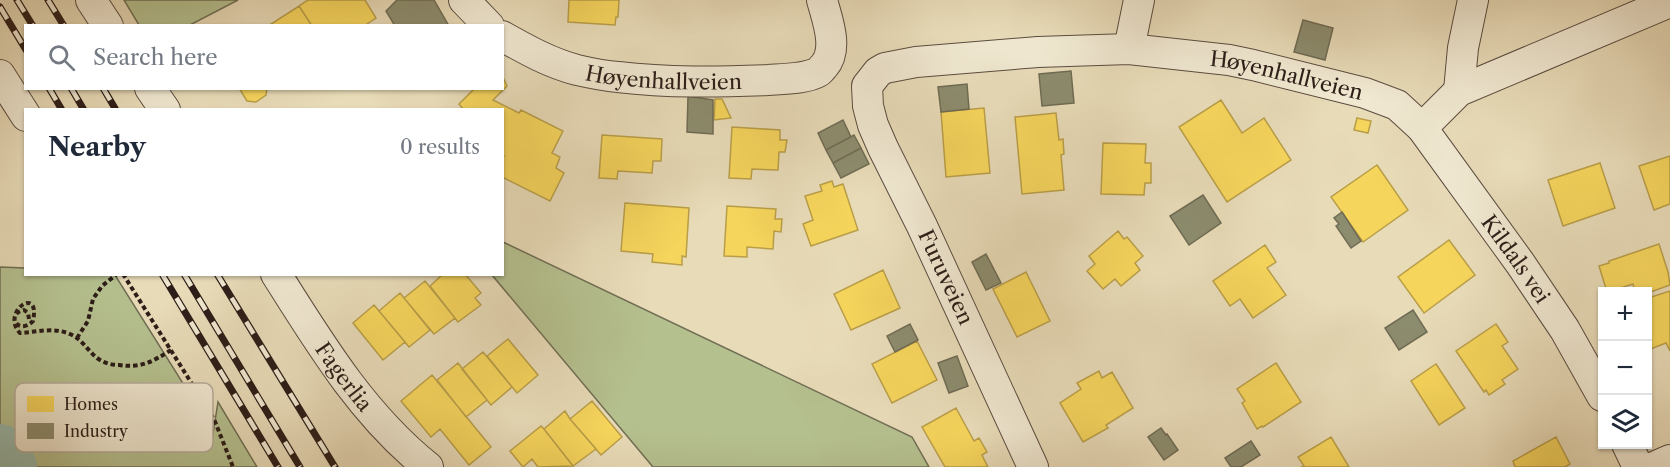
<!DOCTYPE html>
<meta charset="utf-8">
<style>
body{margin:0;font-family:"Libre Caslon Text",serif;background:#f2f2f3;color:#1f2937}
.controls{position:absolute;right:18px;bottom:18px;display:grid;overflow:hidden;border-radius:0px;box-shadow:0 2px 4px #0004}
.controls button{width:54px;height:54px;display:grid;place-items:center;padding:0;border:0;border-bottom:2px solid #e0e1e3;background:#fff;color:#1f2937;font:30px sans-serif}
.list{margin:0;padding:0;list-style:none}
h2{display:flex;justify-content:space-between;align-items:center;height:78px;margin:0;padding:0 24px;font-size:26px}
h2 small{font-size:20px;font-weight:400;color:#747a83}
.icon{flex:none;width:33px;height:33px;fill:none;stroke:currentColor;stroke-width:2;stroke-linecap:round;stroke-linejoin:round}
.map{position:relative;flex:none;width:1670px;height:467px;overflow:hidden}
.search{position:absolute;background:#fff;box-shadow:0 2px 4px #0004;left:24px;top:24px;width:480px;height:66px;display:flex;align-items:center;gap:15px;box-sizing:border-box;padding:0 21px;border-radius:0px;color:#747a83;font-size:22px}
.panel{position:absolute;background:#fff;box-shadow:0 2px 4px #0004;left:24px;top:108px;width:480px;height:168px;border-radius:0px}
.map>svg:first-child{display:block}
</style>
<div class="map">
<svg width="1670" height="467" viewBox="0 0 1670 467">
<rect width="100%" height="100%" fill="#e8dbb8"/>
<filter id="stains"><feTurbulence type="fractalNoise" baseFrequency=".00333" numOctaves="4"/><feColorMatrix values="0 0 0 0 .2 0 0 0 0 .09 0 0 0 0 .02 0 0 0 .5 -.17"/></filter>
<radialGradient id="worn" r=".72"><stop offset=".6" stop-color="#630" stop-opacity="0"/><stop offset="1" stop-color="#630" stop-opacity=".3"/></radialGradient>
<!-- green -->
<path fill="#b5c08f" stroke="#706e54" stroke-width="1.5" d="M 124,0 L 238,0 L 190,25 L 139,25 Z
M 503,242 L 912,437 L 929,467 L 653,467 L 492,275 L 502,274 Z
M 0,267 L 25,268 L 26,274 L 115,275 L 201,412 L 212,440 L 218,402 L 257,467 L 0,467 Z"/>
<!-- homes -->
<path fill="#f6d55c" stroke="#b99e48" stroke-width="1.5" d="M 308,0 L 365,0 L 376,18 L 364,26 L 312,26 L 299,6 Z
M 569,0 L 619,0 L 618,17 L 616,17 L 615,25 L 568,22 Z
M 299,6 L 312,26 L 268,26 Z
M 502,75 L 507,86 L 493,100 L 519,113 L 521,110 L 563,131 L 552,153 L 560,157 L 556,168 L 564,173 L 550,201 L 502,177 L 502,160 L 504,156 L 502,155 L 502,110 L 464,110 L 459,104 L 473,90 L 472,88 L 502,88 Z
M 239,88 L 267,88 L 266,95 L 256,102 L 247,101 Z
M 715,99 L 722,99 L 731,118 L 714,120 Z
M 1221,100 L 1242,133 L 1264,118 L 1291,160 L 1227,202 L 1179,127 Z
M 984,108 L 990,173 L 946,177 L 941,112 Z
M 1056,113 L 1059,140 L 1063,139 L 1064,154 L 1061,155 L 1064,190 L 1022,194 L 1015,117 Z
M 1357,118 L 1371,121 L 1368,133 L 1354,130 Z
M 732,127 L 780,130 L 780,140 L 787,140 L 785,152 L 779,152 L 778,170 L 752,169 L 751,179 L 729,178 Z
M 602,135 L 662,139 L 661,161 L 653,161 L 652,173 L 618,171 L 617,179 L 599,178 Z
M 1103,143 L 1146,144 L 1145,163 L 1151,163 L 1151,183 L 1145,183 L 1144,195 L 1101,194 Z
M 1670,156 L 1670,204 L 1654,210 L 1639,166 Z
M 1600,163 L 1615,208 L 1563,226 L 1548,180 Z
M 1377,165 L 1408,210 L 1363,242 L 1331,197 Z
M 832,181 L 834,187 L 843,184 L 858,230 L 811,246 L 803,224 L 813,220 L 805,196 L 822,191 L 820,185 Z
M 625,203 L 689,208 L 686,257 L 682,256 L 682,265 L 652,262 L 653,254 L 621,251 Z
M 727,206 L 776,209 L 775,219 L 782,219 L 781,232 L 774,231 L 773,249 L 747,247 L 747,257 L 724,256 Z
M 1118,231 L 1124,239 L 1127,237 L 1143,256 L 1135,263 L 1140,270 L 1121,286 L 1115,279 L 1103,289 L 1087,271 L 1095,264 L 1089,256 Z
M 1449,240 L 1475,275 L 1424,313 L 1398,277 Z
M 1659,244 L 1668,272 L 1670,285 L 1648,293 L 1635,292 L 1633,284 L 1607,292 L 1599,266 L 1609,263 L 1609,261 Z
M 1265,245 L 1276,262 L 1267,268 L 1286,295 L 1253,318 L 1240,299 L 1230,306 L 1213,281 Z
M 883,270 L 900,308 L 851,330 L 834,294 Z
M 1026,272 L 1050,321 L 1017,337 L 993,289 Z
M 443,274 L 465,274 L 481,293 L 475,298 L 481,305 L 458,322 L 430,286 Z
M 425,281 L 455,318 L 434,334 L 404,298 Z
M 1670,291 L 1670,351 L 1666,343 L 1648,350 L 1648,310 L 1651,309 L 1648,298 Z
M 400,293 L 430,330 L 409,347 L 379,311 Z
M 374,305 L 405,342 L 383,360 L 353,323 Z
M 1496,324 L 1508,342 L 1502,346 L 1518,369 L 1502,380 L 1505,384 L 1489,395 L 1486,390 L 1484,392 L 1456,351 Z
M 508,339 L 538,375 L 517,393 L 487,356 Z
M 917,341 L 937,380 L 892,403 L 872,364 Z
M 483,352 L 512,387 L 491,405 L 462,369 Z
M 458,363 L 487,400 L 466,417 L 437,380 Z
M 1276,363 L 1301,402 L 1263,427 L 1262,426 L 1257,429 L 1242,403 L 1245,401 L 1237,389 Z
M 1436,364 L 1465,408 L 1439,425 L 1411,381 Z
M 1099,371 L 1102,378 L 1112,372 L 1133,408 L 1106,425 L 1108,428 L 1083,442 L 1060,403 L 1081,389 L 1077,383 Z
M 432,375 L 491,447 L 469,465 L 440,429 L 431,437 L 401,401 Z
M 592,401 L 622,437 L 601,455 L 570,419 Z
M 956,408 L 974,441 L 979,438 L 987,452 L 982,455 L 988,467 L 945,467 L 922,427 Z
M 565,411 L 570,419 L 596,449 L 573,466 L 544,429 Z
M 541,426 L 544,429 L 573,466 L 538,467 L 532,459 L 523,467 L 510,451 Z
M 1331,437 L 1349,467 L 1301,467 L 1304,466 L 1298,457 Z
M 1556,437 L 1570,464 L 1565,467 L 1515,467 L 1513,461 Z"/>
<!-- industry -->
<path fill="#8c8c6e" stroke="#6f6b54" stroke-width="1.5" d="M 397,0 L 434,0 L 449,26 L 395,26 L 386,11 Z
M 1303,20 L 1333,28 L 1325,60 L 1294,52 Z
M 1071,71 L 1074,103 L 1042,106 L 1039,74 Z
M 967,84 L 969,109 L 941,112 L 938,87 Z
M 688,96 L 713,100 L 713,134 L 687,132 Z
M 843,120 L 851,137 L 826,150 L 818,133 Z
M 854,135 L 861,148 L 833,163 L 826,150 Z
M 861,148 L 869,164 L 841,178 L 833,163 Z
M 1203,195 L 1221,223 L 1189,245 L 1170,216 Z
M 1342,212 L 1361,241 L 1351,248 L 1336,226 L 1339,224 L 1334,218 Z
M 986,254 L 1001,283 L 986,290 L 972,262 Z
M 1413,310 L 1427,332 L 1399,350 L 1385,328 Z
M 910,324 L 918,340 L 895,352 L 887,336 Z
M 957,356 L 968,386 L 949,393 L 938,363 Z
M 1161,428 L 1166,435 L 1167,434 L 1178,450 L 1164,460 L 1148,437 Z
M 1251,441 L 1260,455 L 1241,467 L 1231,467 L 1225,458 Z"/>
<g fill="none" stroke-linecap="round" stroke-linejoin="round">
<!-- river -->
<path stroke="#97bbae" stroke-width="54" d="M 0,451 L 10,467"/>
<defs>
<g id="minor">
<path d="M 91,0 L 108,26"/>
<path d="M 464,0 L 489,26"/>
<path id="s1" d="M 502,36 C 527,50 550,63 577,70 C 590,73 604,76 618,77 C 668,83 718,82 768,80 C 782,79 806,79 818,72 C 819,72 823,67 824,66 C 839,49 827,19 822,0"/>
<path d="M 1129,49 L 1139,0"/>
<path d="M 0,75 L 26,116"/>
<path d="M 150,88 L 165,110"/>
<path d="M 1459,91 L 1463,48 L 1473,0"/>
<path d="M 1422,128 L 1459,91 L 1670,2"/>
<path id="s2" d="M 276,274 C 320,344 363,415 428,467"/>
<path d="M 1627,444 L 1638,467"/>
<path id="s3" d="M 1033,467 L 922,226 L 883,148 L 873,125 L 868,106 L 867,86 L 878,72 L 885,68 L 916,62 L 1038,52 L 1129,49 L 1229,60 L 1253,65 L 1365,93 L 1397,105 L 1422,128 L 1520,263 L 1565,330 L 1602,396"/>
<path d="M 1654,467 L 1670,460"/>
</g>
</defs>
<!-- minor casing -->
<use href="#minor" stroke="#5b4c40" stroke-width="32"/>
<!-- path -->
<path stroke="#2c1d18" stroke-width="4" stroke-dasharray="4.5 3" stroke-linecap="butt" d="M 123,274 L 214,419 L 233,467
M 29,319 L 28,313 L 24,310 C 5,314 18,336 33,321 C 41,284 0,312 20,333 C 37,332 54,327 70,334 C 82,339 88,351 97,358 C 104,363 111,365 119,365 C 142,368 152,362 171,350
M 77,338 L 88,321 L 93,299 L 102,286 L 117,274"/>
<!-- minor -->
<use href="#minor" stroke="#f0e8d1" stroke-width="30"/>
<defs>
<path id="rail" d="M 17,0 L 33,26
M 48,0 L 64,26
M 0,7 L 26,50
M 49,88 L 62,110
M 71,88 L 84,110
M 103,88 L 116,110
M 162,274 L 278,467
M 184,274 L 300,467
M 217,274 L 335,467"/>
</defs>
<!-- rail casing -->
<use href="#rail" stroke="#2c1d18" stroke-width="7"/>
<!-- rail -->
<use href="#rail" stroke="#f0e8d1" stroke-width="4.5" stroke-dasharray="14" stroke-linecap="butt"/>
</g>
<g text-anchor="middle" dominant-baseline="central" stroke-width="6" stroke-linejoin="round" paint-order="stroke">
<!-- street labels -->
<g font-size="21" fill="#2c1d18" stroke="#f0e8d1">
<text stroke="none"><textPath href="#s1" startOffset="170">Høyenhallveien</textPath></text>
<text stroke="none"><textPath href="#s3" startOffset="848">Høyenhallveien</textPath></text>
<text stroke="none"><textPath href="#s3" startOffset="1158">Kildals vei</textPath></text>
<text transform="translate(946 277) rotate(65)">Furuveien</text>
<text stroke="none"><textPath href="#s2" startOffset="123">Fagerlia</textPath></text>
</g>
</g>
<!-- legend -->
<rect x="15" y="383" width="198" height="69" rx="9" fill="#f0e8d1" stroke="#b5ab9a" stroke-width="1.5"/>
<rect x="27" y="396" width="27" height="16" fill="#f6d55c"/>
<rect x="27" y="423" width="27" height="16" fill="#8c8c6e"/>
<g font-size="16" fill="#2c1d18">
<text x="64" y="410">Homes</text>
<text x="64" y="437">Industry</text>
</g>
<rect width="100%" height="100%" filter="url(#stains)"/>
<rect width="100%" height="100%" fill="url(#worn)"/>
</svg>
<div class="controls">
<button>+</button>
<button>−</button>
<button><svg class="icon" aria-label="layers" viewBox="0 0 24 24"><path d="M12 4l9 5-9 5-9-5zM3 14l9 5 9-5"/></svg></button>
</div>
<div class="search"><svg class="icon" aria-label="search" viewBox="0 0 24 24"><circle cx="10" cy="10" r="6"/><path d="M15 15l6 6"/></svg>Search here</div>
<section class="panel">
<h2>Nearby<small>0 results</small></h2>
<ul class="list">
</ul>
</section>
</div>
